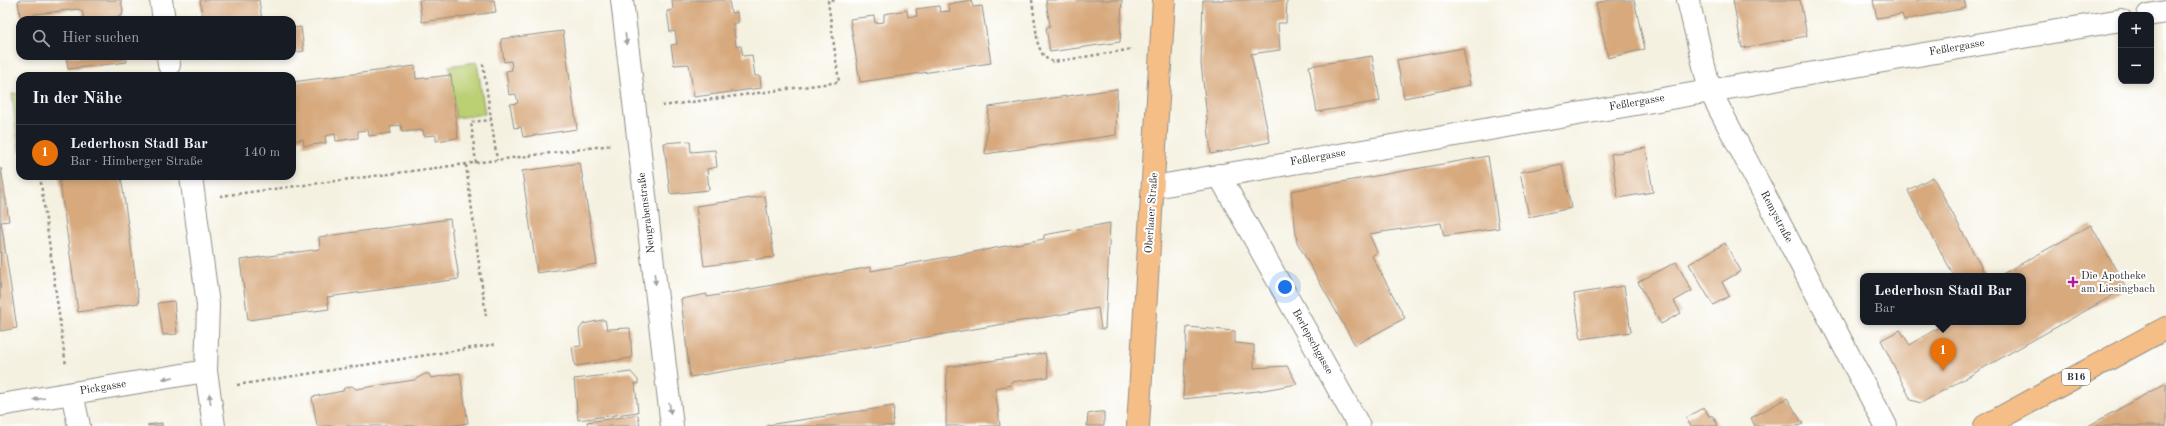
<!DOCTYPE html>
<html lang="de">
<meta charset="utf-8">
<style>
body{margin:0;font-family:"Old Standard TT",serif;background:#20242c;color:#f1f3f6}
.controls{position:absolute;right:12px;top:12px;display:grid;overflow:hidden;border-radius:8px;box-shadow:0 2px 6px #0003}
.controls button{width:36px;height:36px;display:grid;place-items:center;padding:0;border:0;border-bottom:1px solid #363941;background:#171b24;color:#f1f3f6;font:20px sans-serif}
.you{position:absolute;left:1285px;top:287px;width:14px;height:14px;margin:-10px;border:3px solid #fff;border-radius:50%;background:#1a73e8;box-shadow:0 0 0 6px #1a73e833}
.badge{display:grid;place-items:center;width:26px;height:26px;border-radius:50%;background:#1a73e8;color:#fff;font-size:13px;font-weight:700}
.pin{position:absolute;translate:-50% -33px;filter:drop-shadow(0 1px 2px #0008)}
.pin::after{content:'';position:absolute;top:21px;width:14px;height:12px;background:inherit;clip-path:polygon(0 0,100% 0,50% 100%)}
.popup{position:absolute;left:1860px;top:273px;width:166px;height:52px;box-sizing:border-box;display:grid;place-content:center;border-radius:8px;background:#171b24;filter:drop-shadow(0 1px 3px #0005);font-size:13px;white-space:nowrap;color:#9ea1a6}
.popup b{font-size:15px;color:#f1f3f6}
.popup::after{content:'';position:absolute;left:50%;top:100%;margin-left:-8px;border:8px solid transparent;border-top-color:#171b24}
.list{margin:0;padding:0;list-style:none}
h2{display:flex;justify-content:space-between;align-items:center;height:52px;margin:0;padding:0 16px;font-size:17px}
h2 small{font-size:13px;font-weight:400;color:#9ea1a6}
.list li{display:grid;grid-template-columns:26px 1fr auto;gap:12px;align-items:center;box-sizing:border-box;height:56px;padding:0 16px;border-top:1px solid #363941}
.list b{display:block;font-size:15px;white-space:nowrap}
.list p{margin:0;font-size:13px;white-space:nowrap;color:#9ea1a6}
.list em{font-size:13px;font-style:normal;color:#9ea1a6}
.icon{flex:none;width:22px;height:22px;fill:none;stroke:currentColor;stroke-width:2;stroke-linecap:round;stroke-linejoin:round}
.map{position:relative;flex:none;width:2166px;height:426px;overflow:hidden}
.search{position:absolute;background:#171b24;box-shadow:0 2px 6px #0003;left:16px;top:16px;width:280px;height:44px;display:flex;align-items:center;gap:10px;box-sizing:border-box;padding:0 14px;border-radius:12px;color:#9ea1a6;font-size:15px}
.panel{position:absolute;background:#171b24;box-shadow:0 2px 6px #0003;left:16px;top:72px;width:280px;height:108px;border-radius:12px}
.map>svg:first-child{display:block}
</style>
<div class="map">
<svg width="2166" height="426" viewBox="0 0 2166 426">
<rect width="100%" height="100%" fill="#fff"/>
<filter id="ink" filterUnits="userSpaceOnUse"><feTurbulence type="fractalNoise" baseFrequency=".025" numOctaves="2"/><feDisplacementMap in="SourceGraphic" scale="8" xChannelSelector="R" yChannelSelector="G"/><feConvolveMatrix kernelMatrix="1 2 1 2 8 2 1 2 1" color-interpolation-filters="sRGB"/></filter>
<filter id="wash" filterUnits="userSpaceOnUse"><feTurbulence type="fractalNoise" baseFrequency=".012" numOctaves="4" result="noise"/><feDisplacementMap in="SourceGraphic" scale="16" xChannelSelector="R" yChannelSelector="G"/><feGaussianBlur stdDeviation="0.9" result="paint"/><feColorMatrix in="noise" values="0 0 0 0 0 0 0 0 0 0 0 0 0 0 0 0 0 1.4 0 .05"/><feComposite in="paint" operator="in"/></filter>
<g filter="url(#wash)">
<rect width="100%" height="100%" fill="#f5f1e1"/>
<!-- green -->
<path fill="#bbcf73" stroke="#737d4f" d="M 477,62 L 485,114 L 456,118 L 449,66 Z
M 20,93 L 20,152 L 19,152 L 12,94 Z"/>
<g id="blocks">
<!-- building -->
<path fill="#d7a97d" d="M 20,0 L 121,0 L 123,11 L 122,16 L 84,20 L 82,11 L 78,9 L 35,14 L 32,16 L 32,20 L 24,20 L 20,15 L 18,1 Z
M 200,0 L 259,0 L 262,20 L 203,20 Z
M 419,0 L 494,0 L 496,12 L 422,22 Z
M 672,0 L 729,0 L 731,13 L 737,12 L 738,23 L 733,23 L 736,46 L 741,46 L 743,56 L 752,55 L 755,76 L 760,76 L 761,88 L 694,97 L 689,64 L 674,65 L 671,45 L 677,44 L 675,31 L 670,32 L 667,11 L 673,10 Z
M 971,0 L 973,7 L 982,6 L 991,63 L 860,82 L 850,19 L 874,16 L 875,23 L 884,22 L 884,14 L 907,10 L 908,17 L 917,16 L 916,9 L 939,6 L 940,12 L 950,11 L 948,4 Z
M 1046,0 L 1122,0 L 1120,42 L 1050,52 L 1046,28 L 1050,26 Z
M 1203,0 L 1287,0 L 1286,23 L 1278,23 L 1280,50 L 1251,54 L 1270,142 L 1211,154 L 1201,63 Z
M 1611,0 L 1634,0 L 1645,49 L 1608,58 L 1596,3 Z
M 1733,0 L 1800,0 L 1807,36 L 1742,48 Z
M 1873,0 L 1964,0 L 1966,8 L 1904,20 L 1902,14 L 1877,18 Z
M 301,27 L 304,51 L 292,53 L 292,28 Z
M 563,31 L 577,129 L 523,137 L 521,127 L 514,128 L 510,104 L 518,103 L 516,94 L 509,95 L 506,71 L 512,70 L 511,61 L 504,62 L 501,39 Z
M 1463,48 L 1470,85 L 1404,98 L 1397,60 Z
M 66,56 L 126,56 L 127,62 L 68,69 Z
M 1372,56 L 1380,101 L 1317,112 L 1309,66 Z
M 415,66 L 416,79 L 451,75 L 458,138 L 436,141 L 436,135 L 424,136 L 423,130 L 402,132 L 401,125 L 390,127 L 391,133 L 369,136 L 368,130 L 358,131 L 358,138 L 336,141 L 335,134 L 325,136 L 326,143 L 304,146 L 303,139 L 292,141 L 292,82 Z
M 1117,89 L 1116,135 L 985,154 L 989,107 Z
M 690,141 L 691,152 L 715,150 L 717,167 L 707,169 L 709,190 L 670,194 L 664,143 Z
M 1646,148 L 1653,192 L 1618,198 L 1611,154 Z
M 1488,156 L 1499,228 L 1444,236 L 1441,223 L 1369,234 L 1377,252 L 1372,256 L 1405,318 L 1355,345 L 1297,242 L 1291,191 Z
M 580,163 L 597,264 L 537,273 L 522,171 Z
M 1562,164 L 1571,208 L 1529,217 L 1520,172 Z
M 1,168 L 9,221 L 1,222 L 17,328 L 0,331 Z
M 59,176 L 121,176 L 139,303 L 78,312 Z
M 1933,177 L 1986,276 L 1954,276 L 1910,195 L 1908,190 Z
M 765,196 L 774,257 L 704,266 L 696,206 Z
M 450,219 L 459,279 L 327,297 L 329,309 L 248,320 L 240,260 L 320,249 L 319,237 Z
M 1110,223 L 1105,329 L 1101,329 L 1098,308 L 690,377 L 681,299 L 707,294 L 707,297 L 871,267 L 871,271 L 1044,239 L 1044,235 Z
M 2091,225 L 2126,288 L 1921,403 L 1911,400 L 1881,340 L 1900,330 L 1910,345 L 1947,322 L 1959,322 L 1960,324 L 1964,322 L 2023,322 L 2023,276 L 1999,276 Z
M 1725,243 L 1741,271 L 1722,282 L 1729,296 L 1713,305 L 1689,264 Z
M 1676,262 L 1692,291 L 1674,301 L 1681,313 L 1661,324 L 1638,282 Z
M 1624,286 L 1631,332 L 1581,339 L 1574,294 Z
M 174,301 L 177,334 L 163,335 L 158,303 Z
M 602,320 L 605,320 L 607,329 L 630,328 L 632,358 L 575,366 L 572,347 L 581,346 L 579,330 L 583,324 Z
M 1187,327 L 1235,331 L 1235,343 L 1254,345 L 1254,368 L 1287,366 L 1297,384 L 1258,391 L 1183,399 Z
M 1045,353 L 1049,377 L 1011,382 L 1011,385 L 995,388 L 1000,426 L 946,426 L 947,367 Z
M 631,372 L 638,380 L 638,384 L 635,383 L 638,412 L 578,420 L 574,379 Z
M 460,373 L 468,423 L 449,426 L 317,426 L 312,397 L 343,391 L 344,388 L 352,386 L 356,389 L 414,380 L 425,374 L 429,374 L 431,378 Z
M 2166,383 L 2166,426 L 2088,426 Z
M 1787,398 L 1803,424 L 1798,426 L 1755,426 L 1751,418 Z
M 894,406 L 893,426 L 767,426 L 767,425 Z
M 1704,407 L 1709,416 L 1713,416 L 1718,426 L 1691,426 L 1686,418 Z
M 1099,412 L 1104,412 L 1104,426 L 1087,426 L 1088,414 Z
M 638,415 L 640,426 L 588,426 L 587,422 Z
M 162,423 L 162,426 L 148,426 L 147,425 Z"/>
</g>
</g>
<g filter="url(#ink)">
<use href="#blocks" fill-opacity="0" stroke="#908e86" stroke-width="1"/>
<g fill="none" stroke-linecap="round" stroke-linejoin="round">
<defs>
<path id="minor" d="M 161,0 L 164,20
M 622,0 L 672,426
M 1688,0 L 1710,91 L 1886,426
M 2148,15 L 2166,12
M 168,56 L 169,65
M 1219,175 L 1359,426
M 191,176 L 208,305 L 206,371 L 214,426
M 1154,187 L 2121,20
M 72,393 L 79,426
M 0,405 L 206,371"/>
<path id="major" d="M 1138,426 L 1164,0
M 1985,426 L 2166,328"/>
</defs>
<!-- minor casing -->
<use href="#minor" stroke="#908e86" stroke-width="24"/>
<!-- major casing -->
<use href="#major" stroke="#908e86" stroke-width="24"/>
<!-- path -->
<path stroke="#908e86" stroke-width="2.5" stroke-dasharray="3 3" stroke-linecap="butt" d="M 1032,0 L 1038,45 L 1044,57 L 1053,62 L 1133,49
M 483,64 L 497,160
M 662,106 L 839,82 L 828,1 L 836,0
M 476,163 L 471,122 L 491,120
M 466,165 L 486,316
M 40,176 L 66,366
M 220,196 L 612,145
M 237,385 L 497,344"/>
<!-- minor -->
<use href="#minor" stroke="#fff" stroke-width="22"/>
<!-- major -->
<use href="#major" stroke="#f6be87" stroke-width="22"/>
</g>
<!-- one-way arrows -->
<defs><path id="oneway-solid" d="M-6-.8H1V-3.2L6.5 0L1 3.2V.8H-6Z"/></defs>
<g fill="#a0a0a0">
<use href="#oneway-solid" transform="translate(626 39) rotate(83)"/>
<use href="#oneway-solid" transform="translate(655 279) rotate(83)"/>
<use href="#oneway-solid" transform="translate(168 378) rotate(171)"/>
<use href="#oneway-solid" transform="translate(39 399) rotate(171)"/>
<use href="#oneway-solid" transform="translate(210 399) rotate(-98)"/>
<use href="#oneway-solid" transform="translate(670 408) rotate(83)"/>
</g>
</g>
<!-- markers -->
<path fill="#b5179e" stroke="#fff" stroke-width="1.5" d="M2071 276h4v4h4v4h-4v4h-4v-4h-4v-4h4z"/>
<g text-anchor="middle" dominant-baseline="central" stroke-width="4" stroke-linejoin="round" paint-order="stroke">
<!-- shield labels -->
<rect fill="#fff" stroke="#6b6b6b" stroke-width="1" x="2062" y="369" width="28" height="16" rx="3"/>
<g font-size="10" font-weight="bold" fill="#2b2b2b">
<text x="2076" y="377">B16</text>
</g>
<!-- street labels -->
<g font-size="11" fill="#2b2b2b" stroke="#fff">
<text transform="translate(1957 48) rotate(-10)">Feßlergasse</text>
<text transform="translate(1637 103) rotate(-10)">Feßlergasse</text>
<text transform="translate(1318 158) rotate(-10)">Feßlergasse</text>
<text transform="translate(647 213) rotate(-97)">Neugrabenstraße</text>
<text transform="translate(1152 213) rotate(-86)">Oberlaaer Straße</text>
<text transform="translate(1776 217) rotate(62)">Remystraße</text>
<text transform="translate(1312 342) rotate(61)">Berlepschgasse</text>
<text transform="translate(103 388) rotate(-9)">Pickgasse</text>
</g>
<!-- poi labels -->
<g font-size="11" fill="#2b2b2b" stroke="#fff" text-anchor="start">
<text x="2081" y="276">Die Apotheke<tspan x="2081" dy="13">am Liesingbach</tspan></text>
</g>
</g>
</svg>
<div class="controls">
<button>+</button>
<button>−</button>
</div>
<div class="you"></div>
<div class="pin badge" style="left:1943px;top:371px;background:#e8710a">1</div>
<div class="popup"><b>Lederhosn Stadl Bar</b>Bar</div>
<div class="search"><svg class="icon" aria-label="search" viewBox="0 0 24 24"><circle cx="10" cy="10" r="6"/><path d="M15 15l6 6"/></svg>Hier suchen</div>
<section class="panel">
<h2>In der Nähe<small></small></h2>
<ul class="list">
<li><span class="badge" style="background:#e8710a">1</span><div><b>Lederhosn Stadl Bar</b><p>Bar · Himberger Straße</p></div><em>140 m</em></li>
</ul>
</section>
</div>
